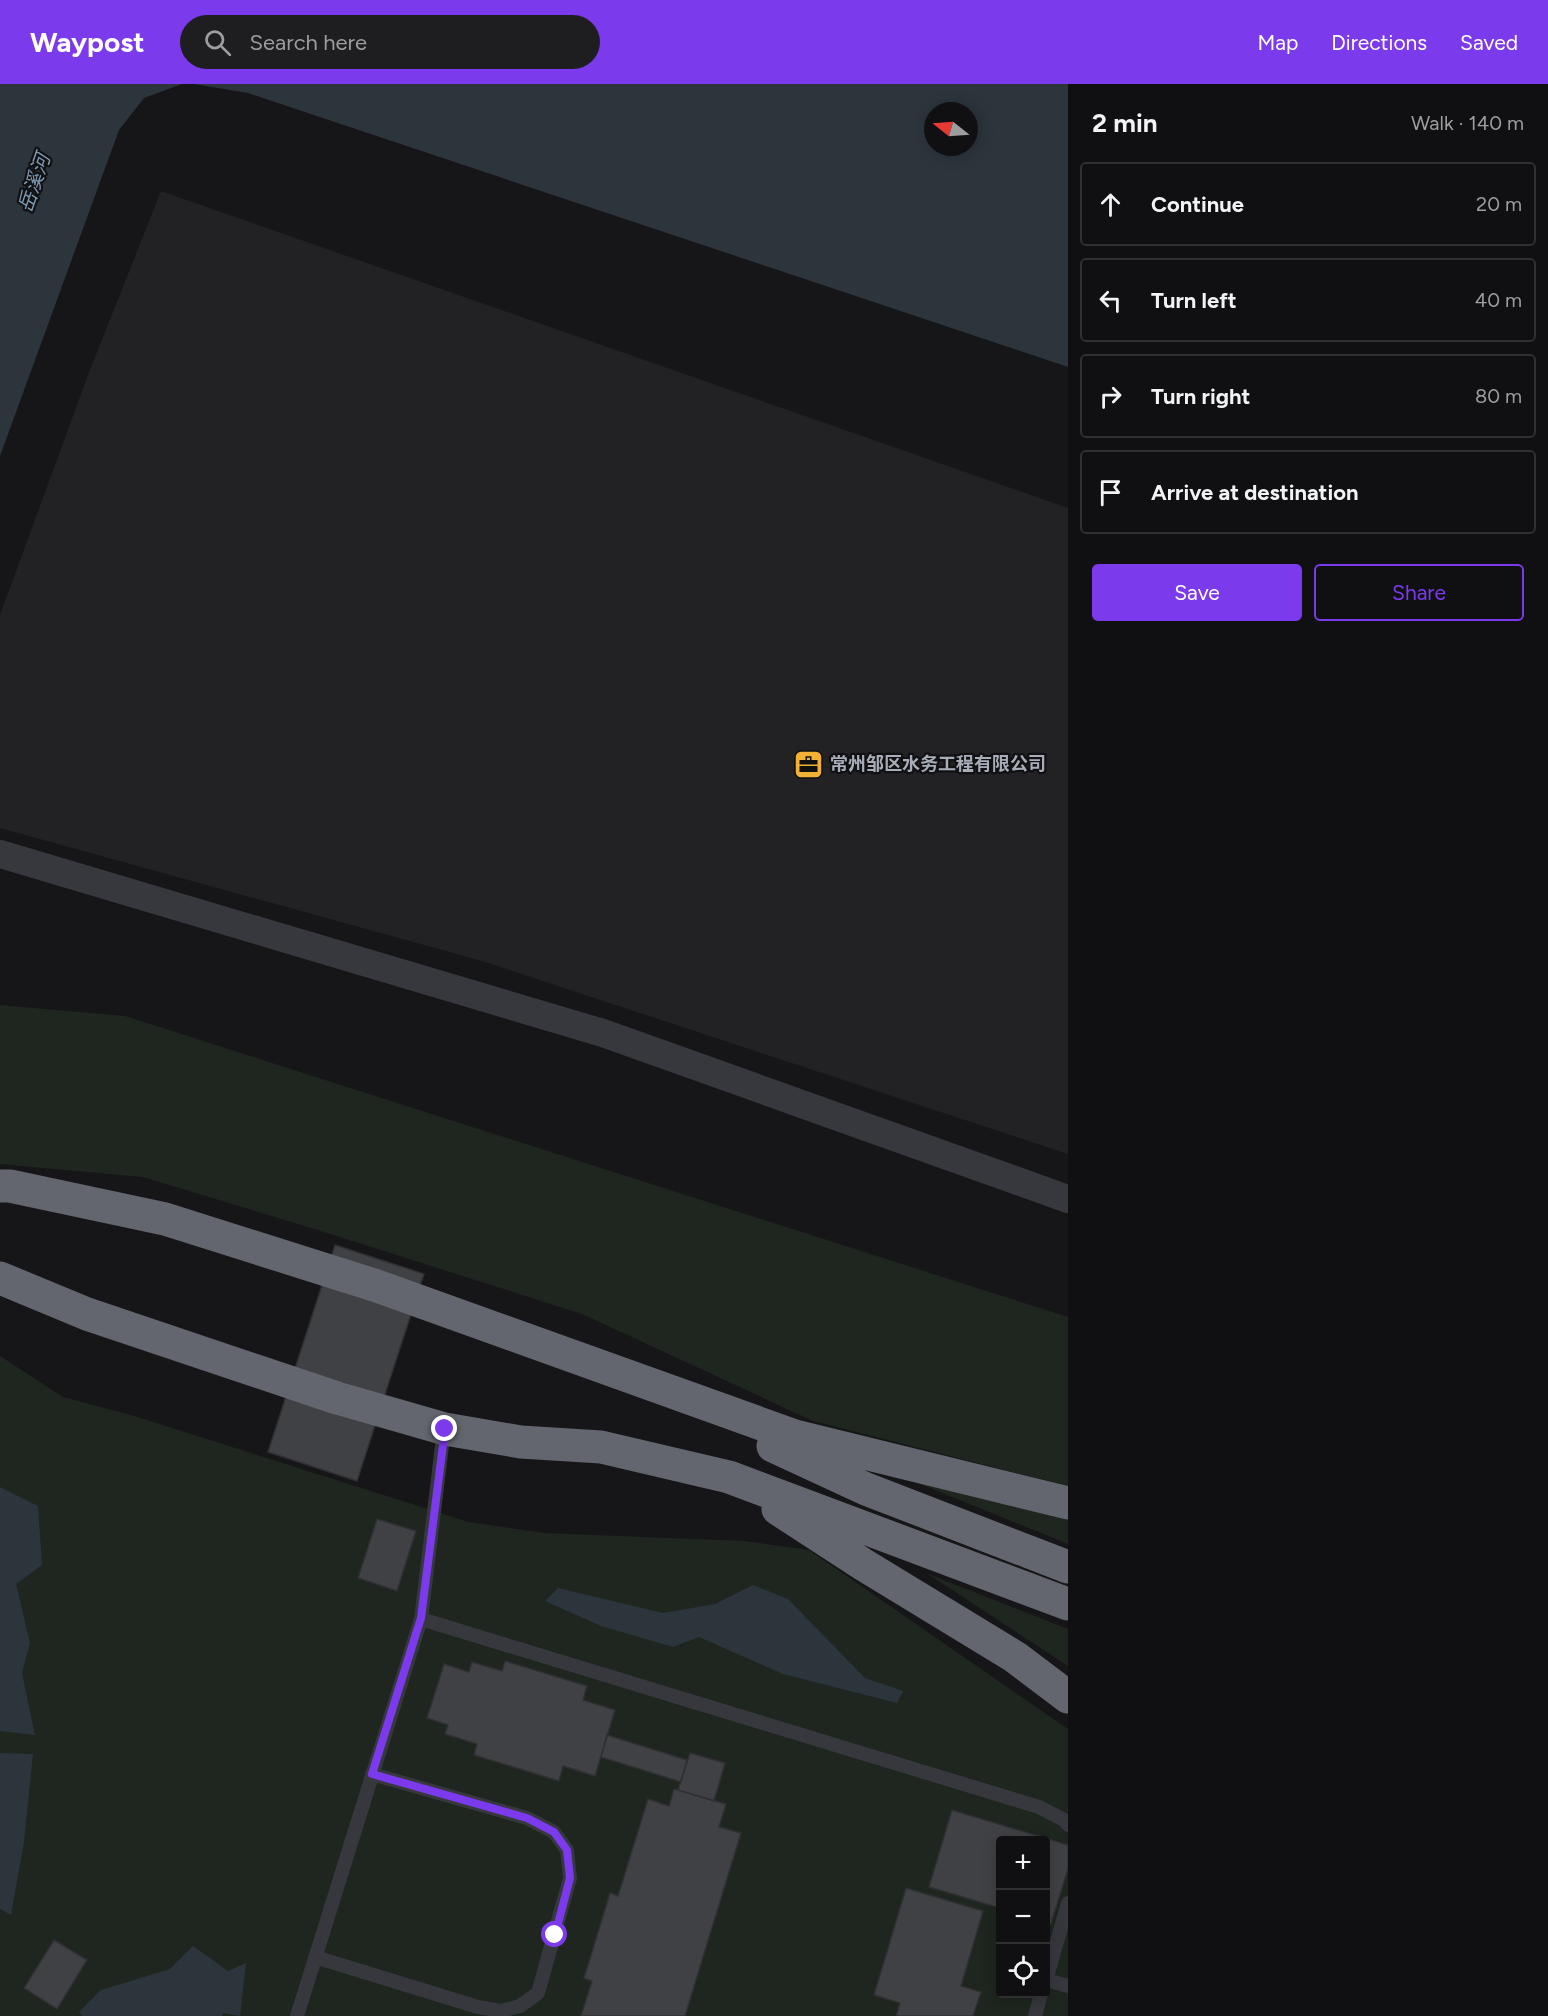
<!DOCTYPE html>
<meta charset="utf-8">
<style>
body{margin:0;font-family:Figtree,"Noto Sans SC",sans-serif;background:#1e1e20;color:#f1f3f6}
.controls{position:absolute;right:18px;bottom:18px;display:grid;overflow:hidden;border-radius:6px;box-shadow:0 3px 15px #0003}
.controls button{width:54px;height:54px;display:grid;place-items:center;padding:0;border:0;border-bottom:2px solid #303032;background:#101012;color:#f1f3f6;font:30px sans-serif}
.compass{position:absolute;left:924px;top:18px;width:54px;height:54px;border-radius:50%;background:#101012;box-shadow:0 3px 15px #0003;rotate:287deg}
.stop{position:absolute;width:18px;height:18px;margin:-14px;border:4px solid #7c3aed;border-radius:50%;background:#fff}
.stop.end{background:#7c3aed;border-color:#fff;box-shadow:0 2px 6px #0008}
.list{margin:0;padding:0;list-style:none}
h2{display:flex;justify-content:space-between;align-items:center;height:78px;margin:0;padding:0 24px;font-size:26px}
h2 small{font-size:20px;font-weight:400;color:#9c9d9f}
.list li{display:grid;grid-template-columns:39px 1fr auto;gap:18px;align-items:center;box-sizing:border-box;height:84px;margin:0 12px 12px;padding:0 12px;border:2px solid #303032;border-radius:6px}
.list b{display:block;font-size:22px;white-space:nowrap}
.list em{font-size:20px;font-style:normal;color:#9c9d9f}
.actions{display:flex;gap:12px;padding:18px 24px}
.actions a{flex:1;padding:14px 0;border:2px solid #7c3aed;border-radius:6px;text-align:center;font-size:21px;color:#7c3aed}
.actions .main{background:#7c3aed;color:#fff}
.icon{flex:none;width:33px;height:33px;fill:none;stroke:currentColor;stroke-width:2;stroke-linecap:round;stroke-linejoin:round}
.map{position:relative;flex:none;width:1068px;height:1932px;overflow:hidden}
header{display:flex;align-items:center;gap:36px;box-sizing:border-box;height:84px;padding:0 30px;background:#7c3aed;color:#fff}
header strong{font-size:28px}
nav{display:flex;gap:33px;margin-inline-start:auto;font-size:21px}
.search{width:420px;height:54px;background:#1e1e20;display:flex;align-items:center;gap:15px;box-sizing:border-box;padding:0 21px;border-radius:33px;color:#9c9d9f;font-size:22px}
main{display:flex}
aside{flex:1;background:#101012}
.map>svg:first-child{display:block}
</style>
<header>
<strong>Waypost</strong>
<div class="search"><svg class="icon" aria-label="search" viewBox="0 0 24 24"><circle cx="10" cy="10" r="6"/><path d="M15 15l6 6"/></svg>Search here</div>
<nav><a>Map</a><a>Directions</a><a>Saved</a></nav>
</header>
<main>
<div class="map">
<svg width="1068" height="1932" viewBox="0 0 1068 1932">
<rect width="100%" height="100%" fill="#161618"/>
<!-- built -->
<path fill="#222225" d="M 161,107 L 1068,424 L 1068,1070 L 482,877 L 0,744 L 0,531 L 88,291 Z"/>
<!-- green -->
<path fill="#1e261f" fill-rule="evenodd" d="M 0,921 L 125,932 L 1068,1233 L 1068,1402 L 813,1337 L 582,1230 L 321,1147 L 143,1093 L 0,1080 Z
M 0,1272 L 63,1313 L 131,1331 L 469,1438 L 544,1449 L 744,1457 L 809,1466 L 1068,1645 L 1068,1932 L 0,1932 ZM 1000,1756 L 1046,1756 L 1046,1910 L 1000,1910 Z
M 908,1395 L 1068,1434 L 1068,1460 Z
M 928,1490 L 1068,1545 L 1068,1582 Z"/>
<!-- water -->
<path fill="#2c353c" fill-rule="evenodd" d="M 0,0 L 182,0 L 144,14 L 119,46 L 0,372 Z
M 194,0 L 1068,0 L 1068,283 L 248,9 ZM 933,27 L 969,27 L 969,63 L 933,63 Z
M 0,1403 L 38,1422 L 42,1481 L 16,1500 L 30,1559 L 22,1589 L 35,1651 L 0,1647 Z
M 753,1501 L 788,1515 L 865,1594 L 903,1607 L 897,1619 L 783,1590 L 699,1553 L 673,1563 L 601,1542 L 545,1517 L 558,1504 L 663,1529 L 715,1520 Z
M 0,1669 L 33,1670 L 24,1758 L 11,1831 L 0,1825 Z
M 193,1862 L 228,1887 L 246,1879 L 240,1932 L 223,1929 L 222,1932 L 82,1932 L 79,1928 L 101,1906 L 170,1885 Z"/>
<!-- building -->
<path fill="#404145" stroke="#303034" stroke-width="1.5" d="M 335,1161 L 424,1190 L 357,1397 L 268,1368 Z
M 377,1435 L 416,1447 L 397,1507 L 358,1494 Z
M 505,1577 L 587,1602 L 583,1616 L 615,1626 L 595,1692 L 563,1682 L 559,1697 L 474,1671 L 477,1660 L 445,1650 L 448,1641 L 427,1634 L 444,1580 L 469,1588 L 472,1578 L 502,1587 Z
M 607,1651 L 687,1676 L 681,1698 L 601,1673 Z
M 690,1669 L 725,1679 L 714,1717 L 678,1706 Z
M 674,1705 L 726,1720 L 719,1743 L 741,1749 L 685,1932 L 581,1932 L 592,1897 L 584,1894 L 610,1809 L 618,1812 L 648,1715 L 669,1722 Z
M 952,1726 L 1068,1761 L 1068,1785 L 1051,1840 L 1046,1838 L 1046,1756 L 1000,1756 L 1000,1824 L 929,1803 Z
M 906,1804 L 983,1827 L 961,1902 L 981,1908 L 973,1932 L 896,1932 L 900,1919 L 874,1911 Z
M 54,1856 L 87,1876 L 57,1925 L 24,1904 Z"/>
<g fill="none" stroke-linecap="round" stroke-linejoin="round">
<!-- service -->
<path stroke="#37383d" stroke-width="14" d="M 421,1535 L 1039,1723 L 1064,1736 L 1068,1741
M 1068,1819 L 1046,1896 L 1068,1902
M 315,1873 L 478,1923 L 501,1927 L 520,1922 L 538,1909 L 570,1794 L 567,1766 L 554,1748 L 527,1734 L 372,1690
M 297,1932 L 421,1535 L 444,1345
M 1035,1932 L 1041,1910"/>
<!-- minor -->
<path stroke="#37383d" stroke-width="28" d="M 0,770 L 603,949 L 1068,1115"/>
<!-- motorway -->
<path stroke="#63666e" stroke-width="33" d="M 0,1102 L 10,1102 L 165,1135 L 377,1202 L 795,1352 L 1068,1419
M 0,1194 L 87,1230 L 337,1314 L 445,1345 L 521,1358 L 601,1363 L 729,1393 L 1068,1520
M 773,1362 L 866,1405 L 1068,1483
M 778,1425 L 864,1481 L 1015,1573 L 1068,1613"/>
</g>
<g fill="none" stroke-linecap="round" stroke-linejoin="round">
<!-- route -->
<path stroke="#7c3aed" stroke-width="8" d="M 445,1345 L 421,1534 L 372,1690 L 527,1734 L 554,1748 L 567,1766 L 570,1794 L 555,1851"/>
</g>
<!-- icons -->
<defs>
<symbol id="office-square" viewBox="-11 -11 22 22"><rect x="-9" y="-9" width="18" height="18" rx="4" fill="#f2b134" stroke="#111113"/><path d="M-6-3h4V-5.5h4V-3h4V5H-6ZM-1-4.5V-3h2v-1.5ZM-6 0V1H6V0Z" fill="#111"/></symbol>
</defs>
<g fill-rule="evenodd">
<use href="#office-square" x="792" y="664" width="33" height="33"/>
</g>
<g text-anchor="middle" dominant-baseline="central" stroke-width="4.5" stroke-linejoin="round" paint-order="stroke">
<!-- poi labels -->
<g font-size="18" font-weight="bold" fill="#a8adb8" stroke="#111113" text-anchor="start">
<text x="830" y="680">常州邹区水务工程有限公司</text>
</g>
<!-- water labels -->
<g font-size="20" font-style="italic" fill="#7f9bb3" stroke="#111113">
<text transform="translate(34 99) rotate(-71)">岳溪河</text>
</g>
</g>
</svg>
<div class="controls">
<button>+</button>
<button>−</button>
<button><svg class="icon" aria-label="locate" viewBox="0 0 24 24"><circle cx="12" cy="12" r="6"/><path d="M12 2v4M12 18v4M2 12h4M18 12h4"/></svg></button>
</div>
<svg class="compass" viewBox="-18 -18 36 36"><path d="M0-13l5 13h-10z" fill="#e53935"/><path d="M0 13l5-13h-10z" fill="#9c9d9f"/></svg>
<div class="stop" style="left:555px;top:1851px"></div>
<div class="stop end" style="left:445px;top:1345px"></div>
</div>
<aside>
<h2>2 min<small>Walk · 140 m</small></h2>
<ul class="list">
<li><svg class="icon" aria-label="ahead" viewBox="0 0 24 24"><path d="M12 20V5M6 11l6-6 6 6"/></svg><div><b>Continue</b></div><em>20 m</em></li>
<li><svg class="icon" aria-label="left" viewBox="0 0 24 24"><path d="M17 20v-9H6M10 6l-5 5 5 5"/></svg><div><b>Turn left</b></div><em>40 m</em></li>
<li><svg class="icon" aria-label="right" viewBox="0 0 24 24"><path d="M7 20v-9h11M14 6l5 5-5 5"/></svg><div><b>Turn right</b></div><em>80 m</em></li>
<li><svg class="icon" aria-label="arrive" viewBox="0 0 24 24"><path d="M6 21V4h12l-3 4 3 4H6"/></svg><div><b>Arrive at destination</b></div></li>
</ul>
<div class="actions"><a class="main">Save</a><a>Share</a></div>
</aside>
</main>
